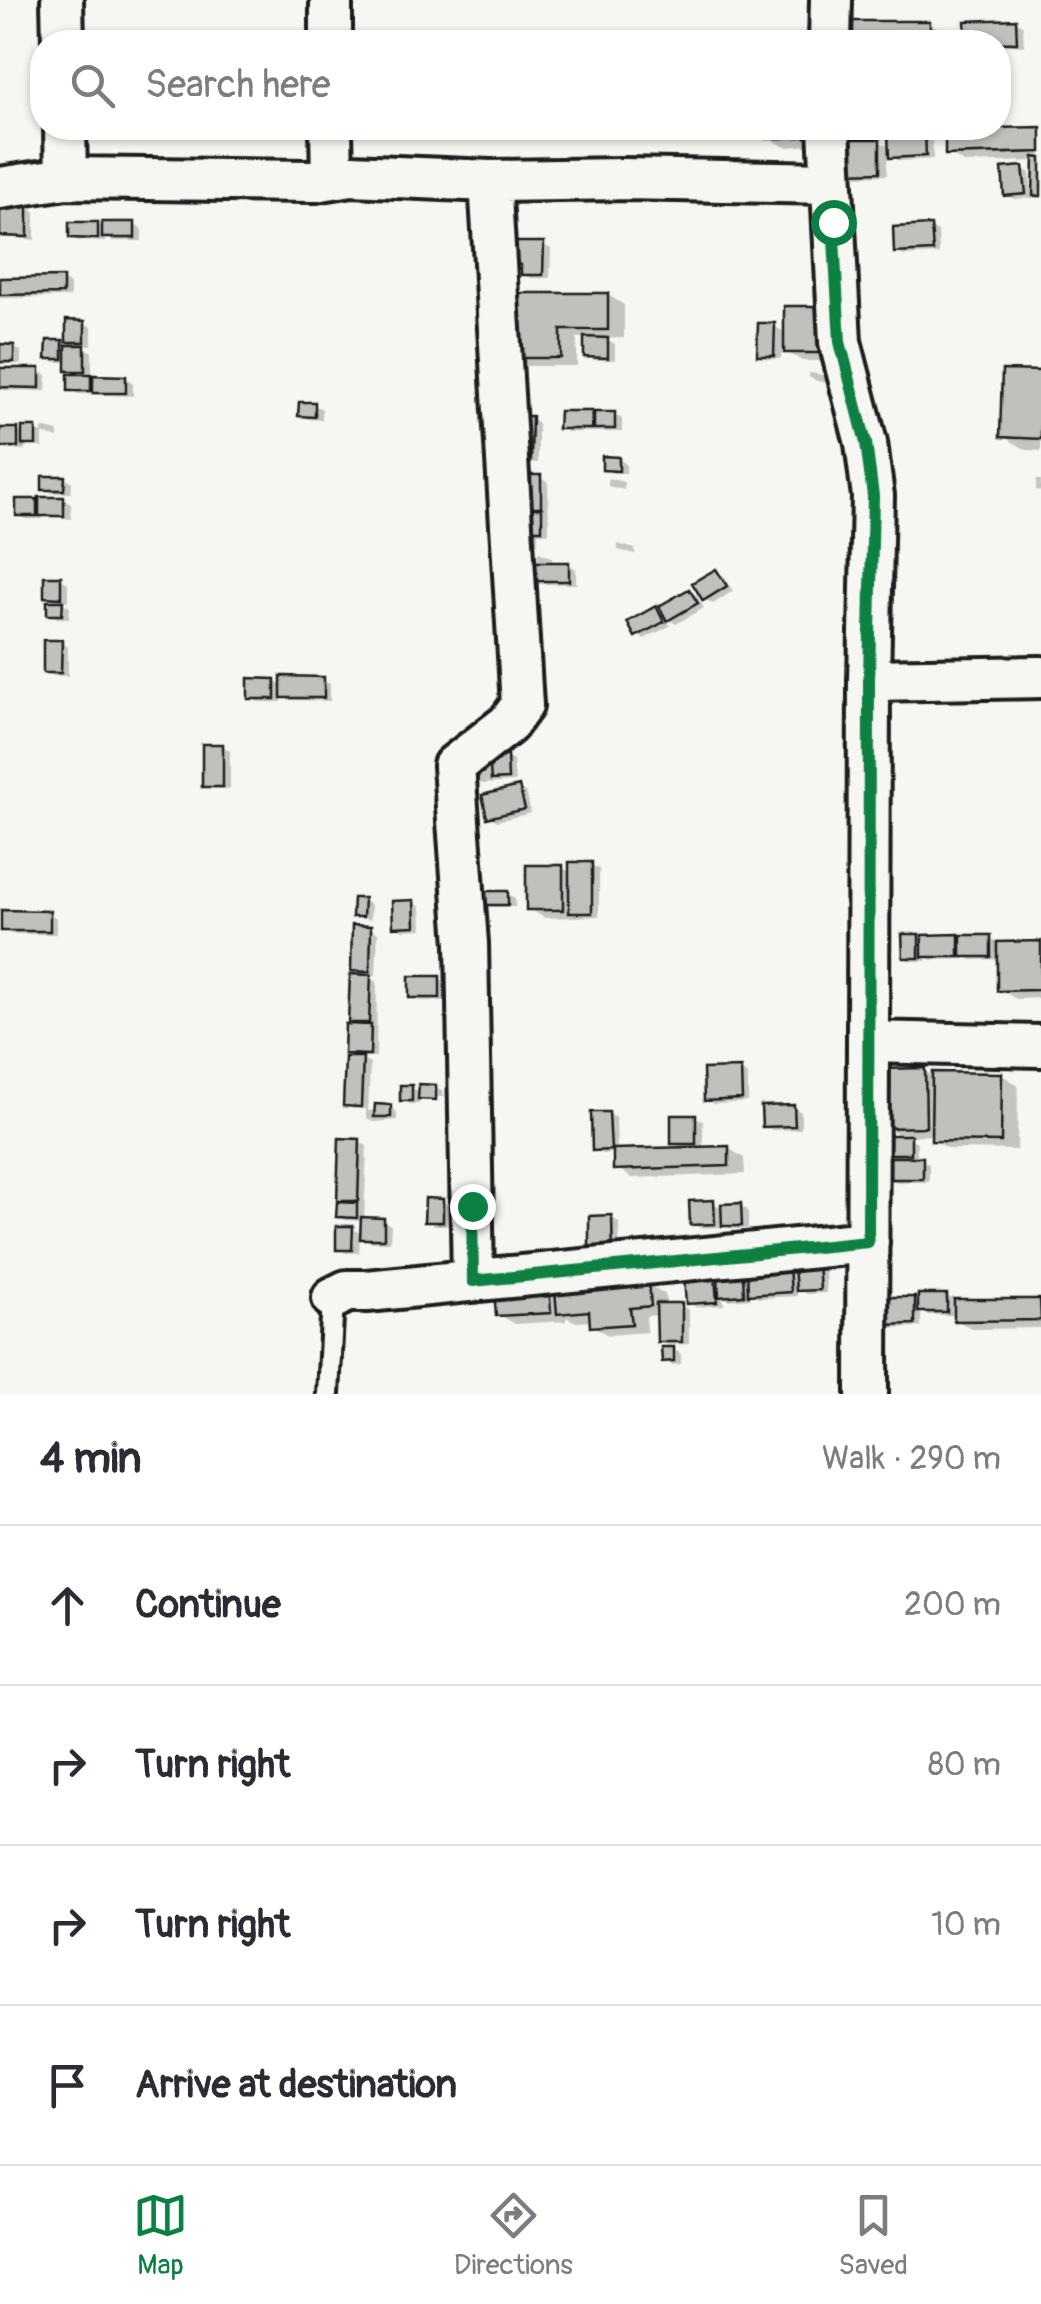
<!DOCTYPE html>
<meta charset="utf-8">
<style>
body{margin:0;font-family:Pangolin,sans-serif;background:#f2f2f3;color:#2b2b33}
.stop{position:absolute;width:30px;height:30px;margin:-22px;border:8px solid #0b8043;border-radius:50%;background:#fff}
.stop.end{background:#0b8043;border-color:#fff;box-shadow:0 2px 10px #0008}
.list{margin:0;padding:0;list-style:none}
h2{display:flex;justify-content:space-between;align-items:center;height:130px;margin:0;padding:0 40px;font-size:42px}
h2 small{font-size:32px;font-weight:400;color:#7c7c81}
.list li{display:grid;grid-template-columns:65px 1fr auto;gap:30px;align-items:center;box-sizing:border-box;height:160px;padding:0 40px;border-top:2px solid #e1e1e2}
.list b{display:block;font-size:38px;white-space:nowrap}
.list em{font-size:32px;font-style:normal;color:#7c7c81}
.icon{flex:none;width:55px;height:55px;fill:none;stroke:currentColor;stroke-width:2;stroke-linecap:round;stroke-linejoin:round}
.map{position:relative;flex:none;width:1041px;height:1394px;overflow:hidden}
.search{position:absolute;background:#fff;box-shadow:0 2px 8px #0004;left:30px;right:30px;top:30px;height:110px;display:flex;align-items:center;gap:25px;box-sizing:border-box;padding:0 35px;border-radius:40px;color:#7c7c81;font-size:38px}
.sheet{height:770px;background:#fff}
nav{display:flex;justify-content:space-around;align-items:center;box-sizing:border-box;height:140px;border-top:2px solid #e1e1e2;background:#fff;font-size:28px;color:#7c7c81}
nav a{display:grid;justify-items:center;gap:5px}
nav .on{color:#0b8043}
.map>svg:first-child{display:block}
</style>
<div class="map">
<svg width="1041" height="1394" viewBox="0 0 1041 1394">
<rect width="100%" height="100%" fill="#f6f6f2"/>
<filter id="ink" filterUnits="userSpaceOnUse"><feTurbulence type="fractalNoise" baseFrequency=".01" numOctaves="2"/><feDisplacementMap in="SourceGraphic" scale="20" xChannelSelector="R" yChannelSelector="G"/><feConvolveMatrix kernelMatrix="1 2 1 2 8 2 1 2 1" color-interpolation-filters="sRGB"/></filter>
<g filter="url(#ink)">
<!-- shadow -->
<path fill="#0003" d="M 1016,21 L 1023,26 L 1024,46 L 968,42 L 968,23 Z
M 929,23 L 945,32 L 945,42 L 845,42 Z
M 674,128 L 738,128 L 738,133 L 684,133 Z
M 768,128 L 828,128 L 829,144 L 785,147 L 768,137 Z
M 1041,129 L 1041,198 L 1036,195 L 1037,161 L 964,163 L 948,153 Z
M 925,134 L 932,138 L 933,159 L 899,161 L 887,154 L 887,175 L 854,176 L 847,171 L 880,142 L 891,148 Z
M 1023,169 L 1030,173 L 1032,198 L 1014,199 L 1007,195 Z
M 0,207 L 28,207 L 35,212 L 35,240 L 0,237 Z
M 97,224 L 104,228 L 135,225 L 142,229 L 142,241 L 112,241 L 105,237 L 105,242 L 79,241 L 71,237 Z
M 931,228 L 938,232 L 939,254 L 904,256 L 896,251 Z
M 543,245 L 551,249 L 550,278 L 531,278 L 523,274 L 523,267 L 508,263 Z
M 62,280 L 70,284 L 70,297 L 0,298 L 0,281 Z
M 608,295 L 624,305 L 624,338 L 604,338 L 615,344 L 615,360 L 594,360 L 587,356 L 587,338 L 577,338 L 577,366 L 527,366 L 511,357 Z
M 819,309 L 835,361 L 802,361 L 782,349 L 781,359 L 767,359 L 760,355 L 774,326 L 786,333 Z
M 69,323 L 84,323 L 92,327 L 92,345 L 80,345 L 92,352 L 92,378 L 126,378 L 133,383 L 133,396 L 78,394 L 70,389 L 79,376 L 68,370 L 68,362 L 56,362 L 49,358 L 63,342 L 69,346 Z
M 0,347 L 13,347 L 21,351 L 21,364 L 0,364 Z
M 0,370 L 39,371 L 47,375 L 46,391 L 1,390 Z
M 809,373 L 831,376 L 834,384 L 817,381 L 809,377 Z
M 1041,374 L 1041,451 L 1027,450 L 1002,436 Z
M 314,405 L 322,409 L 322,420 L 308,419 L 301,415 Z
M 561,413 L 614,414 L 622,419 L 622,432 L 568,432 L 561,428 Z
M 531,419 L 538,423 L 538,463 L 523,463 Z
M 42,428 L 58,432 L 58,438 L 43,434 L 43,448 L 25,444 L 25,450 L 0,449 L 0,431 L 18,431 L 24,435 L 35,429 L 42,433 Z
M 619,459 L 626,464 L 626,473 L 612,473 L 604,468 Z
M 64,478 L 72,482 L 71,493 L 52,493 L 44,488 Z
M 520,478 L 540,478 L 548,482 L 549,533 L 538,533 L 538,543 L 528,543 Z
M 608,478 L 624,482 L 624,490 L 608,486 Z
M 1036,480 L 1041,480 L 1041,492 L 1036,490 Z
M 64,500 L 71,504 L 71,519 L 43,516 L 43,519 L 26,519 L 18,515 L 36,501 L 41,504 Z
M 618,544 L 635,549 L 635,554 L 618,550 Z
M 538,552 L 552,557 L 552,564 L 569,564 L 576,569 L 576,584 L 531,584 L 538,564 Z
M 716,572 L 724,576 L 733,591 L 713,604 L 705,599 Z
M 61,579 L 68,583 L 68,601 L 57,600 L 70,607 L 69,618 L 57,618 L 49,614 L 59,603 L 46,596 Z
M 689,592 L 697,596 L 704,608 L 676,624 L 665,617 L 670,626 L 644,639 L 637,635 L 656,609 L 667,616 Z
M 61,642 L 68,647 L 68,676 L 53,676 L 46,672 Z
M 323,680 L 330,684 L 330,701 L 291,700 L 282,695 L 282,702 L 258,702 L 250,698 L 275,681 L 284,687 Z
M 223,746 L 230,751 L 230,789 L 212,789 L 205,785 Z
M 506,757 L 513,761 L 515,782 L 482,784 L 475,779 L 474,767 L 493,765 Z
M 519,789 L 526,793 L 531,813 L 497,821 L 490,816 Z
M 591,865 L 599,869 L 599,916 L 545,918 L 529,909 L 563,868 L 571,873 Z
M 507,894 L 515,898 L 515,907 L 491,907 L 483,903 Z
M 363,900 L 371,905 L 370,920 L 355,915 Z
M 414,903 L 421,907 L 422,929 L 403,930 L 395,925 Z
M 49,913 L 56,918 L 56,934 L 11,934 L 3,929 Z
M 370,928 L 378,933 L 376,975 L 365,974 L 377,982 L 376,1057 L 357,1057 L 370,1064 L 368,1111 L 390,1107 L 397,1112 L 397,1120 L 373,1122 L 366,1118 L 366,1109 L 353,1109 L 346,1105 L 359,1060 L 347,1053 L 352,977 L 366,977 L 353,970 Z
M 918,937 L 924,940 L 958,937 L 963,940 L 990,938 L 997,942 L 1041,944 L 1041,998 L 1016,999 L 1000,989 L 999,959 L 971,960 L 966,957 L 966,959 L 932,960 L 926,956 L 926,961 L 913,961 L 905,957 Z
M 439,979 L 447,983 L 447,1001 L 419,1001 L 411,997 Z
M 740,1070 L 748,1075 L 748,1102 L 714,1104 L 707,1099 Z
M 924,1071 L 931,1075 L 1002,1075 L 1018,1085 L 1017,1150 L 949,1149 L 933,1140 L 933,1135 L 906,1136 L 917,1142 L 917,1159 L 929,1164 L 929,1182 L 895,1182 L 887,1178 L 899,1159 L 887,1152 L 905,1138 L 885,1126 Z
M 411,1087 L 421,1093 L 436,1087 L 443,1092 L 443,1097 L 425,1097 L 425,1100 L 419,1096 L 419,1104 L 410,1104 L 403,1099 Z
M 794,1107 L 801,1112 L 801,1129 L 772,1130 L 764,1126 Z
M 609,1114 L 616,1118 L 617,1152 L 686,1150 L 674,1143 L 695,1117 L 703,1121 L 703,1149 L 728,1148 L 744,1158 L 745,1174 L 632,1178 L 616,1168 L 615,1153 L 602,1154 L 595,1150 Z
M 342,1141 L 359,1142 L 367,1146 L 364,1220 L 383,1221 L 391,1225 L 390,1242 L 370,1242 L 360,1236 L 359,1253 L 346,1253 L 338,1248 L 353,1229 L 363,1235 L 363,1221 L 346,1220 L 339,1216 Z
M 442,1201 L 450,1206 L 449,1225 L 434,1225 L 427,1220 Z
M 713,1203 L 723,1208 L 740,1206 L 748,1210 L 748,1229 L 732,1229 L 721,1223 L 721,1227 L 700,1228 L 692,1224 Z
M 612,1218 L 619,1222 L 620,1263 L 599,1263 Z
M 817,1266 L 825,1270 L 826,1293 L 806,1294 L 797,1289 L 797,1296 L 758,1298 L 751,1294 L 751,1298 L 729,1300 L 723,1296 L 724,1305 L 696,1307 L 689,1303 L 714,1278 L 721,1281 L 742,1275 L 750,1280 L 788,1270 L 797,1275 Z
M 648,1285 L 665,1294 L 666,1306 L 682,1306 L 689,1310 L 689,1344 L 667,1345 L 659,1341 L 659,1315 L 646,1316 L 647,1332 L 608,1335 L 592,1325 L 592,1321 L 576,1322 L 566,1317 L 566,1321 L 515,1324 L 498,1314 L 497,1292 Z
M 947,1296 L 956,1301 L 1040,1301 L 1041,1328 L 973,1329 L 956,1320 L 956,1315 L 928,1315 L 921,1311 L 921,1327 L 889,1328 L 882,1324 L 914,1300 L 920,1303 Z
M 673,1349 L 681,1354 L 681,1364 L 672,1365 L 664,1361 Z"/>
<!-- building -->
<path fill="#c0c0bd" stroke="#1c1c1c" stroke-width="2.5" d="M 1016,19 L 1017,43 L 966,42 L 965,21 Z
M 842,21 L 930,21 L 930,42 L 843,42 Z
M 1041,127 L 1041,152 L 945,155 L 945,129 Z
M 765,128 L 813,128 L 813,136 L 766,139 Z
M 925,131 L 926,156 L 889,158 L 888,133 Z
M 844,139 L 880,139 L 880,172 L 845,173 Z
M 1034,157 L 1041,158 L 1041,196 L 1033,196 Z
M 1023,166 L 1026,194 L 1004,196 L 1002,168 Z
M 0,205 L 28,205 L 28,237 L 0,236 Z
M 69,222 L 98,222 L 98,239 L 69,238 Z
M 102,222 L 135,222 L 135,238 L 102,238 Z
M 931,225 L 933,251 L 894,253 L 893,227 Z
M 506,242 L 544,242 L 543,275 L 521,275 L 521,265 L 506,264 Z
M 63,277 L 63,294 L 0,295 L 0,278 Z
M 508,293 L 608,293 L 608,330 L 561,330 L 561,358 L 508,358 Z
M 784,306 L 819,306 L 819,353 L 784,353 Z
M 66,320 L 85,321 L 85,342 L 66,342 Z
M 758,323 L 775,323 L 774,356 L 757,356 Z
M 584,337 L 608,338 L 608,358 L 584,357 Z
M 47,340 L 63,340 L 63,359 L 46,359 Z
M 0,344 L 14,345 L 14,362 L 0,362 Z
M 66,345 L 85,345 L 85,371 L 66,371 Z
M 0,368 L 40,368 L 40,388 L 0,387 Z
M 1002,370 L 1041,371 L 1041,439 L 1000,437 Z
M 68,374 L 91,374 L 91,391 L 68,391 Z
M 93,375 L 126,376 L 126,393 L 93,393 Z
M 299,402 L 315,402 L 315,417 L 298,416 Z
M 559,411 L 592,411 L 592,429 L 558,429 Z
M 594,412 L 615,412 L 615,429 L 594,429 Z
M 514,416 L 532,416 L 531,460 L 513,460 Z
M 22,427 L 36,427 L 36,445 L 22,445 Z
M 0,428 L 18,428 L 18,447 L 0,447 Z
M 602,456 L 619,457 L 619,471 L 602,470 Z
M 518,475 L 541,475 L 541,507 L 518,507 Z
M 42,476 L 65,476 L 64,490 L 42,490 Z
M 39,497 L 64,497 L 64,516 L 39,516 Z
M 16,499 L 37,499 L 37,516 L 16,516 Z
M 518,508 L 542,508 L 542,530 L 518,530 Z
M 521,562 L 569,562 L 569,581 L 521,581 Z
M 716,569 L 727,586 L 703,601 L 692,583 Z
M 44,576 L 61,576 L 61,598 L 44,597 Z
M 689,589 L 698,603 L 667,621 L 659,606 Z
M 47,601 L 63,601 L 62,615 L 47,615 Z
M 656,606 L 664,622 L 635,637 L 627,622 Z
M 43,640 L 62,640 L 61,673 L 43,673 Z
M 281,676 L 324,677 L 324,698 L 281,698 Z
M 248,678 L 275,679 L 275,699 L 248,699 Z
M 202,744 L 223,744 L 223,787 L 202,787 Z
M 507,754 L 508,779 L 491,780 L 489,755 Z
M 519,786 L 525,809 L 487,818 L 482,795 Z
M 569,862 L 592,862 L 592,913 L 569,913 Z
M 526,865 L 563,865 L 563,910 L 526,910 Z
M 481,891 L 508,891 L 508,905 L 481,905 Z
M 353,898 L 364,898 L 363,917 L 352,917 Z
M 414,900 L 415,926 L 393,927 L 392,901 Z
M 1,910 L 50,911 L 50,931 L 1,931 Z
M 352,925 L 371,926 L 370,972 L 351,971 Z
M 902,934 L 919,934 L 919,958 L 903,958 Z
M 959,934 L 959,957 L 922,957 L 922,935 Z
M 961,935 L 991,935 L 991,957 L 961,957 Z
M 1041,941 L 1041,990 L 997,991 L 997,942 Z
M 350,974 L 371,975 L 369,1023 L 348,1023 Z
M 409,976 L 440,976 L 440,998 L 409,998 Z
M 345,1024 L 371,1025 L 370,1055 L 344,1054 Z
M 345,1057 L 363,1057 L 361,1107 L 343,1106 Z
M 741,1068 L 742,1099 L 704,1101 L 703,1069 Z
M 925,1068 L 926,1127 L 883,1128 L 882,1069 Z
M 932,1072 L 1002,1073 L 1001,1142 L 931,1141 Z
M 419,1084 L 436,1085 L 436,1100 L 418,1099 Z
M 400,1085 L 412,1085 L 412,1101 L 400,1101 Z
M 375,1104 L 391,1105 L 391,1117 L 374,1117 Z
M 794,1105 L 795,1126 L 762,1127 L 761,1106 Z
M 591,1112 L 609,1112 L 611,1150 L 592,1151 Z
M 671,1115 L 696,1115 L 696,1144 L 671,1144 Z
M 884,1135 L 911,1135 L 911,1154 L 884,1154 Z
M 339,1138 L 360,1139 L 358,1201 L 337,1201 Z
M 729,1146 L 729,1166 L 613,1170 L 613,1149 Z
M 885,1157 L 923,1157 L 923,1179 L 885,1179 Z
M 425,1198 L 443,1199 L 443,1222 L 424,1222 Z
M 714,1200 L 715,1224 L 690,1225 L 689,1201 Z
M 337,1202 L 357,1203 L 357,1218 L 336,1217 Z
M 741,1203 L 742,1226 L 722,1226 L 721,1204 Z
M 612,1215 L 613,1260 L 589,1260 L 589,1216 Z
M 361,1217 L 384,1218 L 384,1239 L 360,1239 Z
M 336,1226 L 353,1226 L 352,1250 L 336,1250 Z
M 818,1263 L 820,1290 L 796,1291 L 794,1265 Z
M 789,1267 L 791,1292 L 748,1295 L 747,1270 Z
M 743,1273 L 744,1295 L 719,1297 L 718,1274 Z
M 715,1275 L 717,1302 L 686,1304 L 684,1278 Z
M 649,1282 L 651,1306 L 630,1308 L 632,1324 L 590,1327 L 589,1311 L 557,1314 L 555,1290 Z
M 549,1286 L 551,1313 L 496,1316 L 494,1290 Z
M 918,1294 L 947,1294 L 947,1312 L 918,1312 Z
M 879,1297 L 915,1297 L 915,1324 L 879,1325 Z
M 954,1299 L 1040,1299 L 1041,1320 L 954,1321 Z
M 656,1303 L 682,1303 L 682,1342 L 657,1342 Z
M 661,1347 L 674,1347 L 674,1361 L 662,1362 Z"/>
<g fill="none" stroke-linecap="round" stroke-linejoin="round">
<defs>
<path id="service" d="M 328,1394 L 333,1298"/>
<path id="minor" d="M 62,0 L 63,42
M 331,0 L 331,42
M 830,42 L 831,0
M 65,128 L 66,178
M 331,128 L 332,178
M 829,128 L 840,342 L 866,443 L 873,496 L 869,680 L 867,1394
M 0,188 L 66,178 L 315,181 L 351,175 L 490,181 L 624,179 L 831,183
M 869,680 L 1041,677
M 868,1042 L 1041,1046
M 473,1281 L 467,944 L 454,766 L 508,724 L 522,705 L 490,181
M 333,1298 L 347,1291 L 367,1291 L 868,1242"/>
</defs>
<!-- service casing -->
<use href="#service" stroke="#1c1c1c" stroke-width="28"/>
<!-- minor casing -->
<use href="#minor" stroke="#1c1c1c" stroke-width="48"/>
<!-- service -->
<use href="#service" stroke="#f6f6f2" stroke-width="20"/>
<!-- minor -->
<use href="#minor" stroke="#f6f6f2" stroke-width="40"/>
</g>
</g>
<g fill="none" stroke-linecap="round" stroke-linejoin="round" filter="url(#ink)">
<!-- route -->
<path stroke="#0b8043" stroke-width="12" d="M 472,1206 L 473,1281 L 868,1242 L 869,680 L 873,496 L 866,443 L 840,342 L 833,222"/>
</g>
</svg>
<div class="stop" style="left:833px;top:222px"></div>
<div class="stop end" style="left:472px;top:1206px"></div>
<div class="search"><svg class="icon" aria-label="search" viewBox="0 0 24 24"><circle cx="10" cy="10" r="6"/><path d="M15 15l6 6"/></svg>Search here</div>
</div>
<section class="sheet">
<h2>4 min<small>Walk · 290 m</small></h2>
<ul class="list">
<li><svg class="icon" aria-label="ahead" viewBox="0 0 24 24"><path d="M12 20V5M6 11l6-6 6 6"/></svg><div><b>Continue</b></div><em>200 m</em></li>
<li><svg class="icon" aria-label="right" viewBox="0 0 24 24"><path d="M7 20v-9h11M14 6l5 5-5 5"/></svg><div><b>Turn right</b></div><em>80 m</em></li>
<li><svg class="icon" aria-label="right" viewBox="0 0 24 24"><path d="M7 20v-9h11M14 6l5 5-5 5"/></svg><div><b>Turn right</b></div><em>10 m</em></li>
<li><svg class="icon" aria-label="arrive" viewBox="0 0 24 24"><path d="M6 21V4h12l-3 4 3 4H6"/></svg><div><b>Arrive at destination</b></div></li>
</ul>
</section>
<nav>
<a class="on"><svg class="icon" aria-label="map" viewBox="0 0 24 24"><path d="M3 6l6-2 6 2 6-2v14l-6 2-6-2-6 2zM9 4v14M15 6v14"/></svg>Map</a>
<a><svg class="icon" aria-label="directions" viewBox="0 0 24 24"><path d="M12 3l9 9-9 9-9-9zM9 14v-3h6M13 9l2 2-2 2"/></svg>Directions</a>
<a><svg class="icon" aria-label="saved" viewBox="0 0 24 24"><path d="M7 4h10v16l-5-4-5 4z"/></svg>Saved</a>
</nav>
